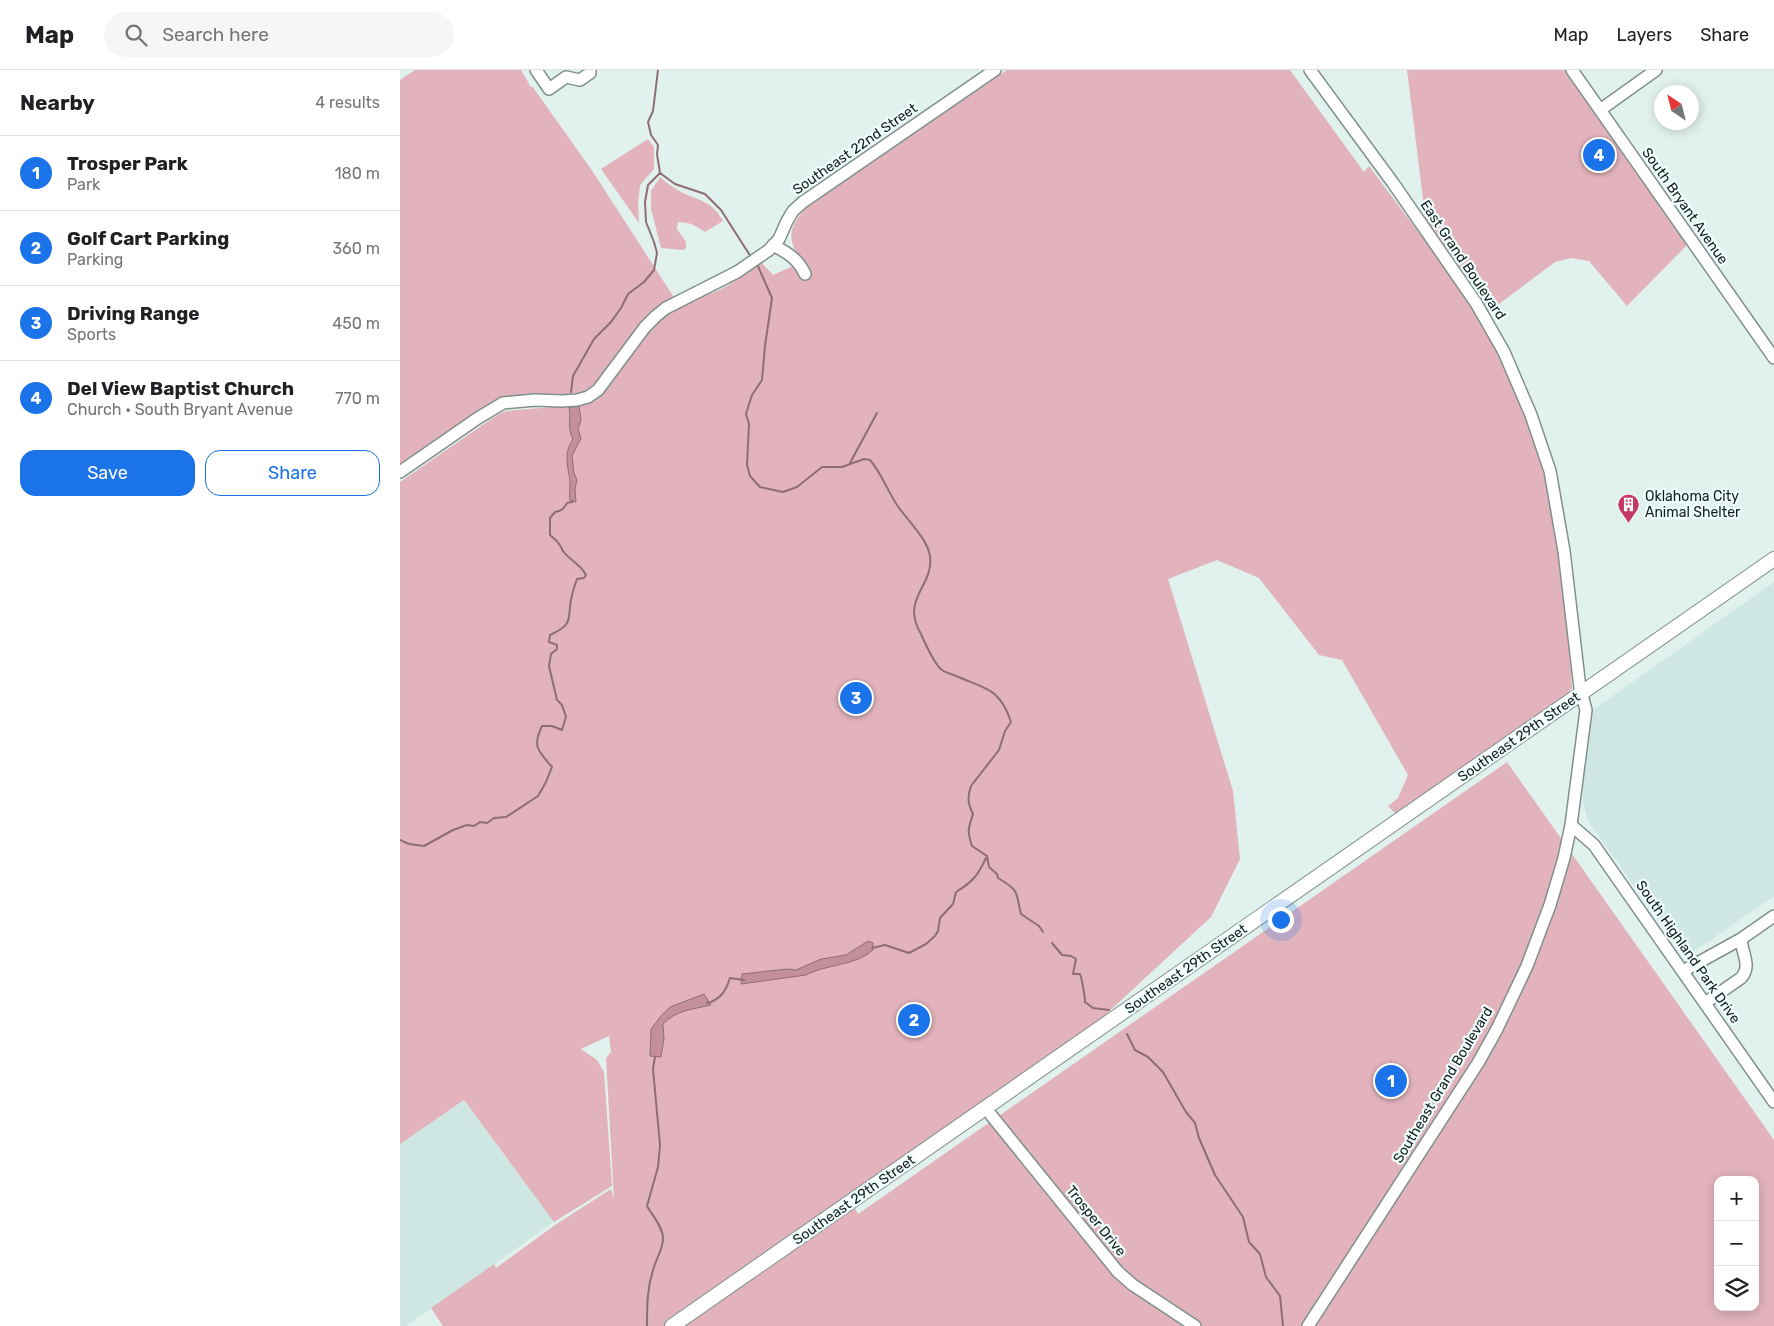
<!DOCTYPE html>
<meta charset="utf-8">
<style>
body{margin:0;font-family:Rubik,sans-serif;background:#f6f6f6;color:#202124}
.controls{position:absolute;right:15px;bottom:15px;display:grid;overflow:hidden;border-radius:10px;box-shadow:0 2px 12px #0003}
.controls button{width:45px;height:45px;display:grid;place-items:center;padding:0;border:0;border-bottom:1px solid #e0e0e0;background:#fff;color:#202124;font:25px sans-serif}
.compass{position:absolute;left:1254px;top:15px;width:45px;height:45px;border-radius:50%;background:#fff;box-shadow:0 2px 12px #0003;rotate:325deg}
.you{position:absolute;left:880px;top:849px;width:18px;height:18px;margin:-12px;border:4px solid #fff;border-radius:50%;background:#1a73e8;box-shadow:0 0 0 8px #1a73e833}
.badge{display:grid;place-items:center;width:32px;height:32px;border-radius:50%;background:#1a73e8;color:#fff;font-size:16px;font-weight:700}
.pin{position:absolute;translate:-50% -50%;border:2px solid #fff;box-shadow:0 1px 5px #0006}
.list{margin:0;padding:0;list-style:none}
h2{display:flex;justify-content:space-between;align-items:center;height:65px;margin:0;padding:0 20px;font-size:21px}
h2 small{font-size:16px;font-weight:400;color:#757577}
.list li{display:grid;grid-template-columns:32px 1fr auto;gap:15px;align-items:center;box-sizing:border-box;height:75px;padding:0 20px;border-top:1px solid #e0e0e0}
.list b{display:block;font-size:19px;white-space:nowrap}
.list p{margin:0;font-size:16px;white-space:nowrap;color:#757577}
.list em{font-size:16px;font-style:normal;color:#757577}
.actions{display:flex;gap:10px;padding:15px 20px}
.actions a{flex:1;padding:11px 0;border:1px solid #1a73e8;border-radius:15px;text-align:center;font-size:18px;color:#1a73e8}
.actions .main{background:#1a73e8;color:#fff}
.icon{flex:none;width:28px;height:28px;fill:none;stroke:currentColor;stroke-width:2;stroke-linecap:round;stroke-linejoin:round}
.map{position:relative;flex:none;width:1374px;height:1256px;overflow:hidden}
header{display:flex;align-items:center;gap:30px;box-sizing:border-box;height:70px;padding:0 25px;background:#fff;border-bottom:1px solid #e0e0e0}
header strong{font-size:24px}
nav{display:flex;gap:28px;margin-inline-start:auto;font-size:18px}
.search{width:350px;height:45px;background:#f6f6f6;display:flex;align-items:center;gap:12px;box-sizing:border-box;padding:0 18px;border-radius:28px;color:#757577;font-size:19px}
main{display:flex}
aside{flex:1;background:#fff}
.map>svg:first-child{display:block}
</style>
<header>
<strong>Map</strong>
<div class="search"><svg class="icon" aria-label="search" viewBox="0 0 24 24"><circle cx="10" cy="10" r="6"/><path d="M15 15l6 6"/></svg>Search here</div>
<nav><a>Map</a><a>Layers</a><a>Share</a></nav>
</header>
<main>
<aside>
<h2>Nearby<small>4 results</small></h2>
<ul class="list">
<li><span class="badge">1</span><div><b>Trosper Park</b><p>Park</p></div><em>180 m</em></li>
<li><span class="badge">2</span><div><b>Golf Cart Parking</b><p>Parking</p></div><em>360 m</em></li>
<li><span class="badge">3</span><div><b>Driving Range</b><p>Sports</p></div><em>450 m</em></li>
<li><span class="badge">4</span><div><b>Del View Baptist Church</b><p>Church · South Bryant Avenue</p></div><em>770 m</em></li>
</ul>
<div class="actions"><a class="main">Save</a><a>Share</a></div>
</aside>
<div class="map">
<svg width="1374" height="1256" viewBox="0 0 1374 1256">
<rect width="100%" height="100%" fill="#e1f1ee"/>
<!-- built -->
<path fill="#cee7e3" d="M 1374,512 L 1374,826 L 1285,888 L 1188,751 L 1183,732 L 1183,708 L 1193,640 Z
M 64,1030 L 154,1152 L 6,1256 L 0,1256 L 0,1074 Z"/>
<!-- green -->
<path fill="#e2b3bc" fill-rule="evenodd" d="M 15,0 L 121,0 L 131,17 L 132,16 L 191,99 L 277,232 L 241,255 L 196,313 L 183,322 L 161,326 L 112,328 L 0,398 L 0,10 Z
M 607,0 L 890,0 L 964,102 L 969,96 L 1055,211 L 1092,273 L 1117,323 L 1137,379 L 1156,452 L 1169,569 L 1172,618 L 1159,633 L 996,744 L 988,736 L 998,728 L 1008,705 L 942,590 L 919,585 L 859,508 L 817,490 L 768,509 L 833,721 L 840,789 L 811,847 L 703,947 L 449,1125 L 458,1144 L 1107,692 L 1374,1070 L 1374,1256 L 43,1256 L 31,1238 L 94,1194 L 96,1198 L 155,1155 L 211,1119 L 214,1129 L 206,988 L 211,982 L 209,966 L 181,979 L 197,990 L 204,1002 L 212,1116 L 154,1152 L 64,1030 L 0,1074 L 0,412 L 97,345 L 106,341 L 177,335 L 198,327 L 255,255 C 273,236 298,230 321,219 C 331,214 341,207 351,200 L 351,197 L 360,191 L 373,205 L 393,196 L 401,189 C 384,167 391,152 410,135 ZM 1318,1110 L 1355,1110 L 1355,1237 L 1318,1237 Z
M 1007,0 L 1167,0 L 1288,174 L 1227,236 L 1189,191 L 1171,188 L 1155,192 L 1087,243 L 1026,153 Z
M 248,69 L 254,77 L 254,99 L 240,115 L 238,134 L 239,153 L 201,99 Z
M 260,107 C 267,113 275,119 283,123 C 301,131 313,132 323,151 L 305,162 C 296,156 290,152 278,152 L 277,159 L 286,172 L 286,178 L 283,180 L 261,178 L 251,139 L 251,121 Z"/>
<!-- water -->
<path fill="#c3909a" stroke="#8f6d74" d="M 179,336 L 181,350 L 178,359 L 181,368 L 172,386 L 174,403 L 177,410 L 175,419 L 176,432 L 170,431 C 169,424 170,417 170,411 C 168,396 163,384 173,369 C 167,359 171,348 169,337 Z
M 468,871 L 473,873 L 473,880 C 456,896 426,894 406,905 L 341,914 L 342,904 L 387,899 L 396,900 L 421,889 L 446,885 Z
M 304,924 L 311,935 C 294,939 276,940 263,954 L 264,969 L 261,987 L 250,986 L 251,959 L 261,946 L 270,937 Z"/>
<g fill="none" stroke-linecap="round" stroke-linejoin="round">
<!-- stream -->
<path stroke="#8f6d74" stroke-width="2" d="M 258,0 L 253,41 L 248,52 L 251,65 L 258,75 L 257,84 L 260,103 L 275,114 L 305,124 L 321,140 L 351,187
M 357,194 L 372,228 L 365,276 L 362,310 L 352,325 L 346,344 L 349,354 L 347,395 L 350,406 L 360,417 L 383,422 L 397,417 L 422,397 L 442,397 L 464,389 L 470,390 C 482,404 487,420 497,435 C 507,450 527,468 530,486 C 534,517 500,528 521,564 C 525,573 535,595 542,600 C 546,603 552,604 556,606 C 586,619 600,618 611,652 L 605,661 L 599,680 L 571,716 C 567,727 568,734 573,744 C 568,759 567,761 572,776 L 587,786
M 171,322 L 173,306 L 194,269 L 211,252 L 221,238 L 228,224 L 244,212 L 254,200 L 257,183 L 254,172 L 246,152 L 245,132 L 248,115 L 260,103
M 450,393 L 477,343
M 0,770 L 9,774 L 24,776 L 53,760 L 67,755 L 74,756 L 80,752 L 87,753 L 94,748 L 106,747 L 138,726 L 146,712 L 152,697 C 138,680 132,677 142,656 L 152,656 L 162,660 L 166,647 L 162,635 L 157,630 L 149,596 L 151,584 L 157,579 L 157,575 L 149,572 L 150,565 C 176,553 166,549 172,525 C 173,520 175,515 177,509 L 184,508 L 186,505 C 181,494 169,490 163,481 C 160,474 157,471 150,465 L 150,448 L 155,442 C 161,441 164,439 167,433 L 172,432 L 173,431
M 587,786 L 589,797 L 597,804 L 598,808 C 621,822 615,821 621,844 L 639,856 L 643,862
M 652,873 L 662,885 L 671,886 L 676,889 L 673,904 L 680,904 C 682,909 685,927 685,932 L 693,938 L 709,940
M 472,878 L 485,875 L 509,883 L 526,874 L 535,866 L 538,861 L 540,848 L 553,834 L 556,822 C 574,811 578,805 587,786
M 307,933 C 320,930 326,921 330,908 L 344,910
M 727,964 L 735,980 L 748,987 L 763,1002 L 786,1042 L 795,1053 L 799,1068 L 815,1105 L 843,1147 L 849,1172 L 860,1184 L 866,1207 L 880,1226 L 883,1256
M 247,1256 C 247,1236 247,1217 254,1197 C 257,1187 263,1179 263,1168 C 263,1157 252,1145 247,1136 L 258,1097 L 260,1075 L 253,999 L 255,987"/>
<defs>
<path id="minor" d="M 136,0 L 149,19 L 166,7 L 180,10 L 190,3 L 190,0
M 1172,0 L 1374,288
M 1200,40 L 1256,0
M 373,175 C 388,183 398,189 405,204
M 0,402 L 78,348 L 103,333 L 135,330 L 162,331 L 177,330 L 188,327 L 198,320 L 245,257 L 256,246 L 266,238 L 337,202 L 369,180 L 379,169 L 387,151 L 393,141 L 403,132 L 595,0
M 1171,755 L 1194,775 L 1374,1032
M 1283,901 L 1341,869 L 1374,846
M 1305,933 L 1341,908 C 1352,896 1342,884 1341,869
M 591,1045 L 718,1202 L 733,1215 L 795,1256
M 908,1256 L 1078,993 L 1097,959 L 1127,896 L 1150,835 L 1164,788 L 1171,755 L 1186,640 L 1180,618 L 1164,481 L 1150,401 L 1131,345 L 1104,282 L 1076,233 L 993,113 L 910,0"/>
<path id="major" d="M 272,1256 L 1374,489"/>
</defs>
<!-- minor casing -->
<use href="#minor" stroke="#80908d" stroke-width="14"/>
<!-- major casing -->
<use href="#major" stroke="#80908d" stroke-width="16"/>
<!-- minor -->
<use href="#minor" stroke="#fff" stroke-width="11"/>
<!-- major -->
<use href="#major" stroke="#fff" stroke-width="14"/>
</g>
<!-- icons -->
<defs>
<symbol id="building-pin" viewBox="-11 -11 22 30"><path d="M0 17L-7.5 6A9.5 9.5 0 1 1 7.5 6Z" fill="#c53766" stroke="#eefefc"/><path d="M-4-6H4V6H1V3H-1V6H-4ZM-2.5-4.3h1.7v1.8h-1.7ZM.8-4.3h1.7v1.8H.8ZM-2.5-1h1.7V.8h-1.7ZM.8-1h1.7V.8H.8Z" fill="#fff"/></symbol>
</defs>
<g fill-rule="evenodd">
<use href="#building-pin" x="1216" y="422" width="25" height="34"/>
</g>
<g text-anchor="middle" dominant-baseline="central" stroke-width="4.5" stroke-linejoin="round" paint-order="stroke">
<!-- street labels -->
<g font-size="14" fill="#161b1b" stroke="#eefefc">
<text transform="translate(455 79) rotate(-35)">Southeast 22nd Street</text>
<text transform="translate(1285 136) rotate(55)">South Bryant Avenue</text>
<text transform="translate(1063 190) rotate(56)">East Grand Boulevard</text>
<text transform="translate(1119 667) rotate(-35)">Southeast 29th Street</text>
<text transform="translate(1288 882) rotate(55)">South Highland Park Drive</text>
<text transform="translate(786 899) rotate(-35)">Southeast 29th Street</text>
<text transform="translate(1043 1015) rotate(-59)">Southeast Grand Boulevard</text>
<text transform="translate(454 1130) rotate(-35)">Southeast 29th Street</text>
<text transform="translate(696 1151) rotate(51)">Trosper Drive</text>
</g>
<!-- poi labels -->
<g font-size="14" fill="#161b1b" stroke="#eefefc" text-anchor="start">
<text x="1245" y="426">Oklahoma City<tspan x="1245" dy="16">Animal Shelter</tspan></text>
</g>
</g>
</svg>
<div class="controls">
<button>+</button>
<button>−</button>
<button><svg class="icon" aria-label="layers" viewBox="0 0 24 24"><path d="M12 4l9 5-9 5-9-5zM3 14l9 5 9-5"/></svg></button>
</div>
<svg class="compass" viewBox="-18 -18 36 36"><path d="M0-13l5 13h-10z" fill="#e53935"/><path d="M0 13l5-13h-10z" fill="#757577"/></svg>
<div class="you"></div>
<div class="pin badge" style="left:991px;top:1011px">1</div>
<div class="pin badge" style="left:514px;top:950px">2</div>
<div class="pin badge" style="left:456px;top:628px">3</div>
<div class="pin badge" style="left:1199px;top:85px">4</div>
</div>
</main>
